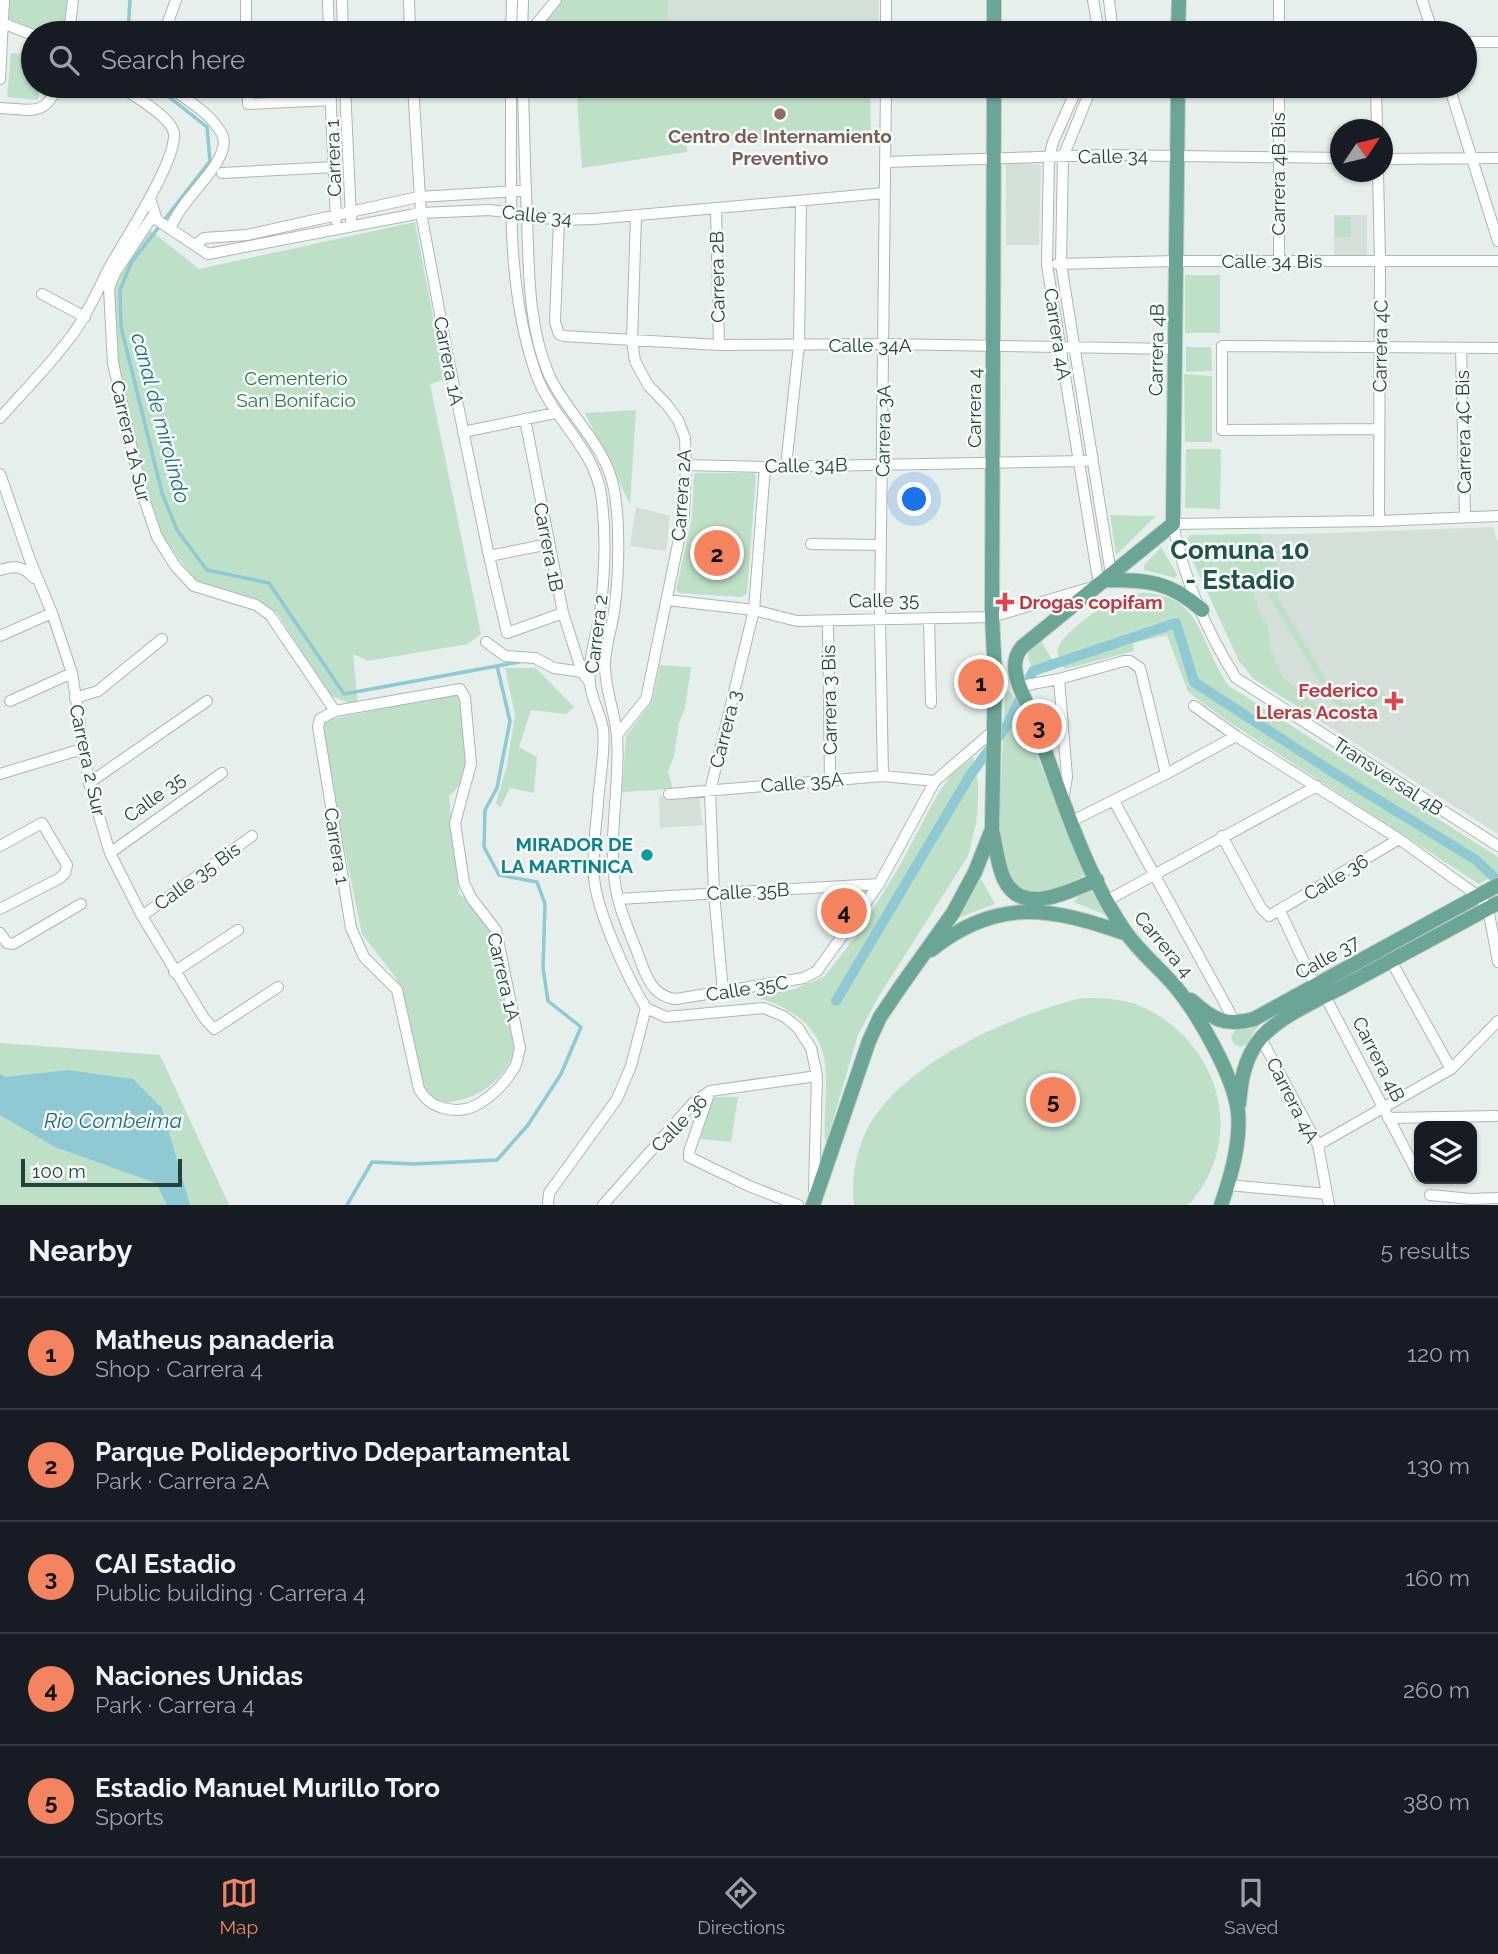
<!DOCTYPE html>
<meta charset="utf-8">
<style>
body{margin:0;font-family:Raleway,sans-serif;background:#242831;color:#f1f3f6}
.controls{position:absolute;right:21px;bottom:21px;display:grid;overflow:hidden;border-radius:14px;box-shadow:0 2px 5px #0004}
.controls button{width:63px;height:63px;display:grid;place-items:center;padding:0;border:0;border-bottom:2px solid #363941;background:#171b24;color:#f1f3f6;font:35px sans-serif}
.compass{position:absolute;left:1330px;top:119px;width:63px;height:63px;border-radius:50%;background:#171b24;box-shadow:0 2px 5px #0004;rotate:55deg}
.scale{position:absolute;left:21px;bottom:18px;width:161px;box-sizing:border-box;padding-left:7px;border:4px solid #24423a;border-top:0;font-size:19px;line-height:24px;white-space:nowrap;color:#24423a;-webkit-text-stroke:5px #f7fbf9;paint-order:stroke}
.you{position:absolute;left:915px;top:500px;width:24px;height:24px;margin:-18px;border:5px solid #fff;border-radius:50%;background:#1a73e8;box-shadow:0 0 0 10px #1a73e833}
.badge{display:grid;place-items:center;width:46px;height:46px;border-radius:50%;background:#f4845f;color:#111;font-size:23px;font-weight:700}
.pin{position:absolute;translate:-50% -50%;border:4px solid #fff;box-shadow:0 2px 7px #0006}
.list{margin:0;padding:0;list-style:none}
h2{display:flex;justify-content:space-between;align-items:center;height:91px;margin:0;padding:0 28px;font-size:30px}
h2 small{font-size:23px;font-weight:400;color:#9ea1a6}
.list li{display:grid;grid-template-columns:46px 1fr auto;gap:21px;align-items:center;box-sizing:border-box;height:112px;padding:0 28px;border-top:2px solid #363941}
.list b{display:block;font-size:26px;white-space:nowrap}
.list p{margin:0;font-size:23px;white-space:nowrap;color:#9ea1a6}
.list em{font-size:23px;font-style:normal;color:#9ea1a6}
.icon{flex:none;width:38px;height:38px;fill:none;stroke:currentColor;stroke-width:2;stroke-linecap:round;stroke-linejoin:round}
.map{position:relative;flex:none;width:1498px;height:1205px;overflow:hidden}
.search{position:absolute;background:#171b24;box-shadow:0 2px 5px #0004;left:21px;right:21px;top:21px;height:77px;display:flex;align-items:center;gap:18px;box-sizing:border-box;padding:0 24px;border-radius:38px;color:#9ea1a6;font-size:26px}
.sheet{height:651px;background:#171b24}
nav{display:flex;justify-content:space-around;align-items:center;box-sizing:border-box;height:98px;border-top:2px solid #363941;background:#171b24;font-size:19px;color:#9ea1a6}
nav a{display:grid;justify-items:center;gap:4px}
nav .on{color:#f4845f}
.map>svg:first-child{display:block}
</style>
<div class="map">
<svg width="1498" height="1205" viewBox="0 0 1498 1205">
<rect width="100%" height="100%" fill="#e6efeb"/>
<!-- built -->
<path fill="#d4dfda" d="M 561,0 L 879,0 L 878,33 L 536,33 Z
M 1006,163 L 1041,164 L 1039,245 L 1006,245 Z
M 1334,215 L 1367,215 L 1367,255 L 1334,255 Z
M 636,507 L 670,516 L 666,551 L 630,546 Z
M 1493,527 L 1498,542 L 1498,834 L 1254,679 L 1239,661 L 1185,544 L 1190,535 L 1302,534 Z
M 659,796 L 699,796 L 703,825 L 660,828 Z"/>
<!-- green -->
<path fill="#bfe0c8" d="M 10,0 L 68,0 L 65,33 L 41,33 L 9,20 Z
M 561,0 L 668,0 L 667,33 L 536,33 Z
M 11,53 L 33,55 L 33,86 L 39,86 L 38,100 L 7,97 Z
M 576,86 L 870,86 L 871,140 L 687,141 L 687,152 L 582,168 Z
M 1335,216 L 1351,217 L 1351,237 L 1335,237 Z
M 415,222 L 445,379 L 430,384 L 481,634 L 468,644 L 368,661 L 353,654 L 358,703 L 349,703 L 331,696 L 277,613 L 257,599 L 196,581 L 161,535 L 150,503 L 116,362 L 112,289 L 118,276 L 149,229 L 199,269 Z
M 1185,275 L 1220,275 L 1220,333 L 1185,333 Z
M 1186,347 L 1211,347 L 1212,371 L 1186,372 Z
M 1184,374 L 1212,376 L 1212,442 L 1185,442 Z
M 636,410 L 630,504 L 585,413 Z
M 1186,449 L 1221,449 L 1220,509 L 1185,508 Z
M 694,473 L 753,473 L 756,476 L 747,593 L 742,597 L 679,593 L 676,590 L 692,517 Z
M 1110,515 L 1156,516 L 1116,555 Z
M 1259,534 L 1278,566 L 1261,581 L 1254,594 L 1258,609 L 1268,626 L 1271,650 L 1282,676 L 1328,717 L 1325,724 L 1254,679 L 1239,661 L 1185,544 L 1190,535 Z
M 1161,547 L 1177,574 L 1175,578 L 1144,570 L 1144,565 Z
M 1278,587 L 1279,600 L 1337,698 C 1352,711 1367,699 1383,691 L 1386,698 L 1353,716 L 1332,702 L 1268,594 Z
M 1143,593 C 1204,595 1199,645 1229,686 L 1498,857 L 1498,873 L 1479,884 L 1226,720 L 1188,692 L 1167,635 L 1133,643 L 1134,651 L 1065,669 C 1059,663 1055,652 1060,644 C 1067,631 1097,609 1111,602 C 1121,598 1132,595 1143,593 Z
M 1040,639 L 1057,668 L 1046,667 L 1036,672 L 1030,665 L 1027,649 Z
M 660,665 L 691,667 L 685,708 L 679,723 L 674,756 L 668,772 L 673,789 L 622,792 L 626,736 L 652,702 Z
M 505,668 L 536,668 L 574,707 L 566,714 L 531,710 L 519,747 L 537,757 L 534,793 L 510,788 L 500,808 L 496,803 L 507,765 L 515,715 Z
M 1008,691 L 1012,693 L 1085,875 L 1058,888 L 1036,894 L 1027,892 L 1015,884 L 1003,861 L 999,829 L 1005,695 Z
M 455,694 L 462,702 L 466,764 L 458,787 L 449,796 L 459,894 L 467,899 L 492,932 L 516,1049 C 505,1077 485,1095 456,1101 C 445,1103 434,1104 425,1095 C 422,1092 419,1084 417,1080 L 396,978 L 362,934 L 320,729 L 322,721 Z
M 973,757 L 978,783 L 978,804 L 976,824 L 968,856 L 879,996 L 858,1035 L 827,1140 L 825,1141 C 823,1114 829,1084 824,1058 C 818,1023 784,1004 753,997 L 794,989 L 824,977 L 857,935 L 899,867 L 936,797 L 950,776 Z
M 981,879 L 995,904 L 958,918 Z
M 1088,885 L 1106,915 L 1074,902 Z
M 867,890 C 861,906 848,924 834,935 L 832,928 L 831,895 Z
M 1082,998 C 1100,998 1117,998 1135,1004 C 1200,1028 1240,1103 1211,1170 C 1206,1182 1199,1192 1191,1202 L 1187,1205 L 854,1205 C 851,1176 856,1148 871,1122 C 908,1061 1014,1014 1082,998 Z
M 1260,1024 L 1253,1033 L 1248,1044 L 1240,1047 L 1233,1043 L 1231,1038 L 1235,1030 L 1249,1029 Z
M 0,1043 L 160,1055 L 229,1205 L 0,1205 Z
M 712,1097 L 738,1097 L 731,1142 L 700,1139 Z"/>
<!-- water -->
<path fill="#8ec9d4" d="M 68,1070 L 133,1079 L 162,1108 L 190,1205 L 167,1205 L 156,1183 L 55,1147 L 0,1115 L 0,1074 L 6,1077 Z"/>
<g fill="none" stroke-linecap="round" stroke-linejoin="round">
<!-- stream -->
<path stroke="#8ec9d4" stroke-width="3.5" d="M 128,33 L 130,0
M 155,86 L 207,127 L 210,161 L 131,263 L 120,290 L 121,327 L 162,493 L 177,530 L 207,570 L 269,583 L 344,694 L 519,662
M 347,1205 L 372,1162 L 414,1164 L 497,1160 L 528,1125 L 561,1074 L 581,1027 L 548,1001 L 543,968 L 545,904 L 537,882 L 499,875 L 484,847 L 485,810 L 497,788 L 510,721 L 497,666"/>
<!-- canal -->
<path stroke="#8ec9d4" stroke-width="10" d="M 836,1001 L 969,777 L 1008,724 L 1033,671 L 1176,623 L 1194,682 L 1331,771 L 1476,860 L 1498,881"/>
<defs>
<path id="minor" d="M 246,0 L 246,33
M 328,0 L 329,33
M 342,0 L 343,33
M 409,0 L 410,33
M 1093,0 L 1099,33
M 1109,0 L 1113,33
M 1422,0 L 1433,33
M 0,22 L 33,35
M 69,33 L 73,0
M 164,33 L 176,0
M 511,33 L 512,0
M 522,33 L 523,0
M 529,33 L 556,0
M 886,33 L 886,0
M 1279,33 L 1279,0
M 1465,42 L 1498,42
M 0,79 L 4,0
M 169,86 C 185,99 207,111 218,128 C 223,134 225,140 223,148 C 217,173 181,200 170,229
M 248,86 L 248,104 L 331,100
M 330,86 L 336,220
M 345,86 L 351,220
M 413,86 L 421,213 L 448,357 L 489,556 L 507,633 L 563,613
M 511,86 C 512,181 504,283 536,374 C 551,417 594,448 601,494 C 606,529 605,569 601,605 C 599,630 587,658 590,683 C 591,699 601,714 603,729 C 606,748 599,782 598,803 C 596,827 592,853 594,877 C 596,910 628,979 646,1008 L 631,1066 L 617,1099 L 549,1193 L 548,1205
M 523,86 C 524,130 525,174 527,218 C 529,270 528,326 549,375 C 567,414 606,445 614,489 C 620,521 619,572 615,605 C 613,624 606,643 605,663 C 604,688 615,711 617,736 C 621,789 605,846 618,899 C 623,918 631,936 638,954 C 645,974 652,997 676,999 L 804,978 L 817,971 L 879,884 L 935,781 L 993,731
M 1092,86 L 1063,157 L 1061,264 L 1111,574
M 1279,86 L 1279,262
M 1376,86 L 1377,130
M 1449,86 L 1498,241
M 0,108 C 30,109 45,118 57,86
M 1382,159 L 1498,158
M 886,162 L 1103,155 L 1340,158
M 1378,172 L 1380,261 L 1379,521
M 222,173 L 335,167
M 150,198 L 157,220 L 208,254 L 421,213 L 490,210 L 559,220 L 594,219 L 884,193
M 716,209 L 719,345
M 154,214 L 115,273 L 109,288 L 113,363 L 141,490 L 157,537 L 176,567 L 194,586 L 256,605 L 270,615 L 335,711 L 320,719 L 318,727 L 351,928 L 364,957 L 397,990 L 419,1089 C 430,1110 460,1116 480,1103 C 493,1095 506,1082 514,1068 C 518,1063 518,1054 520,1048 L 496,930 L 472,899 L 464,883 L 455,823 L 471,764 L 465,698 L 460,689 L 335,711
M 559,220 L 555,322 L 559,334 L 564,336 L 719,345 L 884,344 L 1175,349
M 195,245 L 204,238 L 247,235 L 418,197 L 519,191
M 1057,264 L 1176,261 L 1498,261
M 42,294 L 85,317
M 1461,348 L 1465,516
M 0,418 C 25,390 51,364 73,334 C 88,313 98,290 109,268 C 124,241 176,162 174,134 C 173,118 133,95 119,86
M 525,419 L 563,613 L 582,672 L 590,683
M 1379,429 L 1222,430 L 1222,346 L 1498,348
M 463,432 L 555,413
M 686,465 L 765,467 L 1085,461
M 786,466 L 799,345 L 801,201
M 0,474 L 30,560 L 52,613 L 72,673 L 89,783 L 110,853 L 142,916 L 204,1018 L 214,1029 L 278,987
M 1498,516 L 1379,521 L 1173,524 C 1183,577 1207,632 1236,678 L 1498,846
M 811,544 L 881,545
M 489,556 L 549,544
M 0,570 C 15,565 23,566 34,578
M 667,600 L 754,610 L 797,621 L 992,617 L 1099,585 L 1047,265 L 1049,158 L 1053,142 L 1078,86
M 929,618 L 931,703
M 828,621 L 830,779
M 0,636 L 52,613
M 486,642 L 505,656 L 535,658 L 554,668 L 582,672
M 1059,679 L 1067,777 L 1063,801
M 1021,686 L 1059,679 L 1124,661 L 1130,661 L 1140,668 L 1166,774
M 75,698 L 98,691 L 162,639
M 10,701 L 72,673
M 1194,706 L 1236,736 L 1399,839 L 1478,896 L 1488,908 L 1498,962
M 617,735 L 646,699 L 684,515 L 686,465 L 685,438 L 678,420 L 667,405 L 648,385 L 635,361 L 632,340 L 636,216
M 0,774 L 82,749
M 883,776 L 880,620 L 886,86
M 89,783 L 207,701
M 669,794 L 883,776 L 935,781
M 1114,801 L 1235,1022
M 1070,822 L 1166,774 L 1236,736
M 1222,836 L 1261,908 L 1269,916 L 1399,839
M 0,846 L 42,823 L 67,865 L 65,873 L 60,878 L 0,909
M 110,853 L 222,773
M 618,899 L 879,884
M 1108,900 L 1317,786
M 1280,911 L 1315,985
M 142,916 L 252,836
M 0,933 L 7,943 L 13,944 L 81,904
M 1391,961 L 1451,1069
M 174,972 L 238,930
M 723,992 L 714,893 L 710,791 L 754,610 L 765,467
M 1325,996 L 1419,1176
M 646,1008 L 666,1017 L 764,1008 L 785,1017 L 798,1028 L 811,1048 L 817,1076 L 814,1190
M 1261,1038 L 1318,1145 L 1329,1205
M 710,1091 L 689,1152 L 689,1157 L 749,1186 L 798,1205
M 1388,1118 L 1496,1116
M 1318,1145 L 1451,1069 L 1498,1021
M 1228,1185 L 1327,1194
M 1430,1195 L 1471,1199 L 1498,1198
M 603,1205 L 693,1103 L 710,1091 L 817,1076"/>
<path id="major" d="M 994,33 L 994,0
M 1178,33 L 1179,0
M 1178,86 L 1173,524 L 1022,647 C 1017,653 1015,659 1015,666 C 1016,685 1028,704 1034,721 C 1060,790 1084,874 1127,934 C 1141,953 1159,968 1174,985 C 1197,1012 1234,1076 1238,1112 C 1241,1142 1231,1177 1221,1205
M 1105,580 C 1147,580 1170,581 1202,610
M 992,830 C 996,846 997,864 1004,879 C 1022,918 1070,890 1097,880
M 931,950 C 998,896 1053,908 1127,934
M 1191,1000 C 1212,1019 1225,1027 1254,1019 L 1498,885
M 1239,1104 C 1241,1080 1244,1059 1260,1039 C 1279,1016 1320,999 1346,985 C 1397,958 1447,930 1498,903
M 813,1205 L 869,1041 L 880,1017 L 901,986 L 953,913 L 975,872 L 992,829 L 995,674 L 992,617 L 994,86"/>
</defs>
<!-- minor casing -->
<use href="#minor" stroke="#a8b8b2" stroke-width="12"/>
<!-- major casing -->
<use href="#major" stroke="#c2cac8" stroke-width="16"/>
<!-- minor -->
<use href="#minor" stroke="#fff" stroke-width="10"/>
<!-- major -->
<use href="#major" stroke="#6aa596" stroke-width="14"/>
</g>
<!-- markers -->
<circle fill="#8d6e63" stroke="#f7fbf9" stroke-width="2.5" cx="780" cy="114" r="7"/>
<g fill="#e0444e" stroke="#f7fbf9" stroke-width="2.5">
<path d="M1001.5 591.5h7v7h7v7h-7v7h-7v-7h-7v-7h7z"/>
<path d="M1390.5 690.5h7v7h7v7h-7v7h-7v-7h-7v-7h7z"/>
</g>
<circle fill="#0f9aa8" stroke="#f7fbf9" stroke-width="2.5" cx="647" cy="855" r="7"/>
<g text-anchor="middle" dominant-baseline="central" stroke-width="5" stroke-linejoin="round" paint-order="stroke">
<!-- education labels -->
<g font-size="19" font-weight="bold" fill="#785e54" stroke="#f7fbf9">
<text x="780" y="136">Centro de Internamiento<tspan x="780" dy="22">Preventivo</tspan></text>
</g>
<!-- street labels -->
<g font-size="19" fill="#24423a" stroke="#f7fbf9">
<text transform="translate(1113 156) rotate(-1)">Calle 34</text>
<text transform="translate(333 158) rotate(-92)">Carrera 1</text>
<text transform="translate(1278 174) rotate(-90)">Carrera 4B Bis</text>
<text transform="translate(537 215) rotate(6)">Calle 34</text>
<text x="1272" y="261">Calle 34 Bis</text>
<text transform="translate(717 277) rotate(-91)">Carrera 2B</text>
<text transform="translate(1058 334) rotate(81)">Carrera 4A</text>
<text x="870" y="345">Calle 34A</text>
<text transform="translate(1380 346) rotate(-89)">Carrera 4C</text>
<text transform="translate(1156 350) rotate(-89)">Carrera 4B</text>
<text transform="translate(449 361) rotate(79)">Carrera 1A</text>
<text transform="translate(974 408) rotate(-90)">Carrera 4</text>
<text transform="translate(883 431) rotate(-89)">Carrera 3A</text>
<text transform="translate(1463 432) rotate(-91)">Carrera 4C Bis</text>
<text transform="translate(131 441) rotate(77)">Carrera 1A Sur</text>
<text transform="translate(806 465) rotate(-1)">Calle 34B</text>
<text transform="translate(681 495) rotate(-86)">Carrera 2A</text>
<text transform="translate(549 547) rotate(79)">Carrera 1B</text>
<text transform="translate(884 600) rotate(-1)">Calle 35</text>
<text transform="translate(596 634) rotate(-83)">Carrera 2</text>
<text transform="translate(829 700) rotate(-91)">Carrera 3 Bis</text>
<text transform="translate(725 729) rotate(-76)">Carrera 3</text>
<text transform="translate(88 760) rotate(78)">Carrera 2 Sur</text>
<text transform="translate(1388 776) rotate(33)">Transversal 4B</text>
<text transform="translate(802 782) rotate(-5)">Calle 35A</text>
<text transform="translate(154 797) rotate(-36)">Calle 35</text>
<text transform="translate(337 846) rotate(81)">Carrera 1</text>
<text transform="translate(197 876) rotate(-36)">Calle 35 Bis</text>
<text transform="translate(1336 877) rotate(-31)">Calle 36</text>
<text transform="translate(748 891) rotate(-3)">Calle 35B</text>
<text transform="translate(1164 944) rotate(50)">Carrera 4</text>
<text transform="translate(1327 957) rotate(-29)">Calle 37</text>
<text transform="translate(504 977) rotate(77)">Carrera 1A</text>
<text transform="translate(747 988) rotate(-9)">Calle 35C</text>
<text transform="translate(1379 1059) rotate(63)">Carrera 4B</text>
<text transform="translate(1293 1100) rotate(63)">Carrera 4A</text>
<text transform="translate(679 1123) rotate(-46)">Calle 36</text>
</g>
<!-- park labels -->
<g font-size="19" fill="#2d7a4b" stroke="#f7fbf9">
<text x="296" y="378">Cementerio<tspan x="296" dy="22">San Bonifacio</tspan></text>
</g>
<!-- health labels -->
<g font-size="19" font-weight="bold" fill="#be3a42" stroke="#f7fbf9" text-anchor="start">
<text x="1019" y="602">Drogas copifam</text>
<text x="1378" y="690" text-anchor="end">Federico<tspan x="1378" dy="22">Lleras Acosta</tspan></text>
</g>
<!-- culture labels -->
<g font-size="19" font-weight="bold" fill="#0d838f" stroke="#f7fbf9" text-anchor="end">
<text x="633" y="844">MIRADOR DE<tspan x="633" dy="22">LA MARTINICA</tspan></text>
</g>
<!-- water labels -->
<g font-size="21" font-style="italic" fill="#1c6f80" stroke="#f7fbf9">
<text transform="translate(161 418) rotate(75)">canal de mirolindo</text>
<text x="113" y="1120">Rio Combeima</text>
</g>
<!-- district labels -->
<g font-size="26" font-weight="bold" fill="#1f5548" stroke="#f7fbf9">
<text x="1240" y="550">Comuna 10<tspan x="1240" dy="30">- Estadio</tspan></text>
</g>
</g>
</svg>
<div class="controls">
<button><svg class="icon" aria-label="layers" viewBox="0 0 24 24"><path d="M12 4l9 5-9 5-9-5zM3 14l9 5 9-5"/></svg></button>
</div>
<svg class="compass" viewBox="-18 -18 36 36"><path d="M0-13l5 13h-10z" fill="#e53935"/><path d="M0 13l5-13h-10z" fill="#9ea1a6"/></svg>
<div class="scale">100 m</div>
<div class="you"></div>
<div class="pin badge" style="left:981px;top:682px">1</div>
<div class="pin badge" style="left:717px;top:553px">2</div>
<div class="pin badge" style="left:1039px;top:726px">3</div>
<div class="pin badge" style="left:844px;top:911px">4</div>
<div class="pin badge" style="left:1053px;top:1100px">5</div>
<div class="search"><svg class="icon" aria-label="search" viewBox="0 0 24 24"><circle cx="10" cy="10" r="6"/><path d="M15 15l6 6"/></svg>Search here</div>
</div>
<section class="sheet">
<h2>Nearby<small>5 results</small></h2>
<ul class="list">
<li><span class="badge">1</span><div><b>Matheus panaderia</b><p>Shop · Carrera 4</p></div><em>120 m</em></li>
<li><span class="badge">2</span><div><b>Parque Polideportivo Ddepartamental</b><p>Park · Carrera 2A</p></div><em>130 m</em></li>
<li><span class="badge">3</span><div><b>CAI Estadio</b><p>Public building · Carrera 4</p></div><em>160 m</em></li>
<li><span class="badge">4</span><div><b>Naciones Unidas</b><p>Park · Carrera 4</p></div><em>260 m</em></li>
<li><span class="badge">5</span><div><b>Estadio Manuel Murillo Toro</b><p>Sports</p></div><em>380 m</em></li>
</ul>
</section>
<nav>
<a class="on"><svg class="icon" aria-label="map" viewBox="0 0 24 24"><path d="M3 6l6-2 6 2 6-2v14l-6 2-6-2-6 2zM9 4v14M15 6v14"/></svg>Map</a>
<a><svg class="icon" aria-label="directions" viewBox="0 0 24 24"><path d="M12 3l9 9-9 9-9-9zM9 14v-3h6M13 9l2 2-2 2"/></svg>Directions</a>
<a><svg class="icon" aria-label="saved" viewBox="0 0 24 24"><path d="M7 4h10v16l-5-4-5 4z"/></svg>Saved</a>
</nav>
